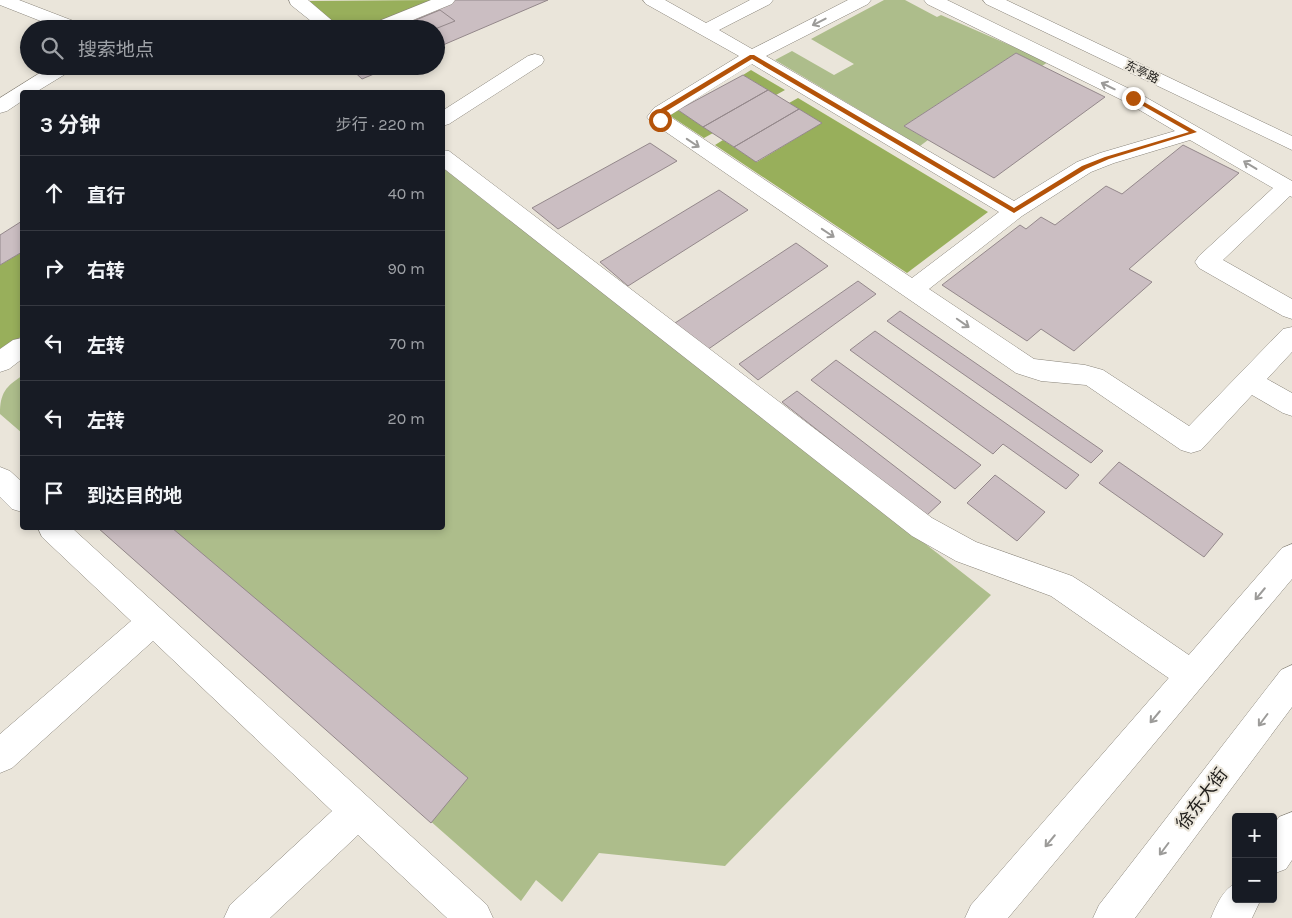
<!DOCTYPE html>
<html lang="zh">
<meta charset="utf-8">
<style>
body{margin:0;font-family:Karla,"Noto Sans SC",sans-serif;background:#20242c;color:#f1f3f6}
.controls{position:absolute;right:15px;bottom:15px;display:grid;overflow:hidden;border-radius:5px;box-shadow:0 2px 8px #0003}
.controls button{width:45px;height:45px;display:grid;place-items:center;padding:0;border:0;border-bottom:1px solid #363941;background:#171b24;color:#f1f3f6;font:25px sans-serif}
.stop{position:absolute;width:15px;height:15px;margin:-11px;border:4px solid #b45309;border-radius:50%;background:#fff}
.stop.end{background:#b45309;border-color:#fff;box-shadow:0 1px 5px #0008}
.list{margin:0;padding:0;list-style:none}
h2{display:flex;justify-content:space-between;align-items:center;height:65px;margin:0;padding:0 20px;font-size:21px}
h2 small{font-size:16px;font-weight:400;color:#9ea1a6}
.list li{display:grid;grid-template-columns:32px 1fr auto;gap:15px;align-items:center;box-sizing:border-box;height:75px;padding:0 20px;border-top:1px solid #363941}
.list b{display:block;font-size:19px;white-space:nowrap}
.list em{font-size:16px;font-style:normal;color:#9ea1a6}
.icon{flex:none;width:28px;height:28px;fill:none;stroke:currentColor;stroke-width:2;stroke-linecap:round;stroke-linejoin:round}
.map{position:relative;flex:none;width:1292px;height:918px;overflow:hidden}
.search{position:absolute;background:#171b24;box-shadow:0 2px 8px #0003;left:20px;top:20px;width:425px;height:55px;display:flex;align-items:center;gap:12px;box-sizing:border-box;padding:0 18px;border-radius:28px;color:#9ea1a6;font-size:19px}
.panel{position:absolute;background:#171b24;box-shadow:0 2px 8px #0003;left:20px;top:90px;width:425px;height:440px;border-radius:5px}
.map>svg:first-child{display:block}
</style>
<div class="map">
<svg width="1292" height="918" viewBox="0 0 1292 918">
<rect width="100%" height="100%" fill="#eae5da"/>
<!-- green -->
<path fill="#adbd8b" d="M 884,0 L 905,0 L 937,17 L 941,15 L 1048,62 L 1042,66 L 1016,53 L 904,126 L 928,140 L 920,146 L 775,60 L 792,51 L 834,75 L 854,64 L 811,39 Z
M 443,168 L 991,595 L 725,866 L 599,853 L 562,902 L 536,880 L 521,901 L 98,528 L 442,528 Z
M 22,376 L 22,433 L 0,414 C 0,393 6,386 22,376 Z"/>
<!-- forest -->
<path fill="#98af5b" d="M 436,0 C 414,9 368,35 345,28 C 331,24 318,10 308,1 Z
M 751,70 L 785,90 L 776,95 L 743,75 Z
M 798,98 L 988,212 L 907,273 L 715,145 L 723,140 L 757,162 L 821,123 L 789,103 Z
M 678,110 L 713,133 L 704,138 L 669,115 Z
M 22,252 L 22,336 L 0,351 L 0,265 Z"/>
<!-- building -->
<path fill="#cbbec2" stroke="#94888b" d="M 452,0 L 548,0 L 436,48 L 436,29 L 381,29 Z
M 440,10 L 455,21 L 435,29 L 394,29 Z
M 1016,53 L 1105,97 L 994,178 L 904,126 Z
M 348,66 L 393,66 L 362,79 Z
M 743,75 L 768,90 L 703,127 L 678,110 Z
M 768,90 L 799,109 L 734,147 L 703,127 Z
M 799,109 L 822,123 L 756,162 L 734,147 Z
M 650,143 L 677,161 L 558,229 L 532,208 Z
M 1183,145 L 1239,173 L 1129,269 L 1152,282 L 1074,351 L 1041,329 L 1027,341 L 942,285 L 1020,225 L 1026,229 L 1041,217 L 1055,225 L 1106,186 L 1122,194 Z
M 719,190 L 748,210 L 628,286 L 600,262 Z
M 22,221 L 22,252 L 0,265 L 0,235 Z
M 796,243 L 828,266 L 707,350 L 675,323 Z
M 858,281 L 876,294 L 758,380 L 739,364 Z
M 900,311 L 1103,451 L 1091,463 L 887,321 Z
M 875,331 L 1079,475 L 1066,489 L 1003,444 L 993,454 L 850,350 Z
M 836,360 L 981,465 L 955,489 L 811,380 Z
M 797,391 L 941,502 L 926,516 L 782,402 Z
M 1119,462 L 1223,534 L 1204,557 L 1099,483 Z
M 995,475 L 1045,512 L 1017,541 L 967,503 Z
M 98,528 L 172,528 L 468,778 L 431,823 Z"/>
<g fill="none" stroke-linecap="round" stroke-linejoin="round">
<defs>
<path id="minor" d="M 0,0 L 19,0 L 84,25 L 87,29 L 61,29 L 0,5 Z
M 289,0 L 308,0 L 342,29 L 321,29 L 291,5 Z
M 431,0 L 455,0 L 452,4 L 391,29 L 366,29 L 369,25 Z
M 643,0 L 665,0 L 706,23 L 750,0 L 773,0 L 770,4 L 719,30 L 752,49 L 848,0 L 871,0 L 868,4 L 766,56 L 1014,201 L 1077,162 L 1100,153 L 1175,131 L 1126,102 L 927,4 L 924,0 L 947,0 L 1140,94 L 1292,181 L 1292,197 L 1290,196 L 1223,260 L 1292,299 L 1292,319 L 1283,316 L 1199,268 L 1195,262 L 1199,256 L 1273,188 L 1190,140 L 1114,163 L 1091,172 L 1022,216 L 929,289 L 1034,359 L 1085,365 L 1103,370 L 1189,426 L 1283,329 L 1292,327 L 1292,352 L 1267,379 L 1292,393 L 1292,416 L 1283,413 L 1252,395 L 1201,450 L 1191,453 L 1181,450 L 1086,385 L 1041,381 L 1016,373 L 650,121 L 647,117 L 654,108 L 739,56 L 646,4 ZM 752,64 L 999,212 L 912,278 L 669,116 Z
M 983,0 L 1006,0 L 1292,136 L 1292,150 L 986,4 Z
M 535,54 L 542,56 L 544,60 L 542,64 L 449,124 L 442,126 L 442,111 L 528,56 Z
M 51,66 L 74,66 L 72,70 L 36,92 L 22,92 L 22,101 L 7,111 L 0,113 L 0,98 Z
M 442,150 L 449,151 L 932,518 L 976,542 L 1072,576 L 1091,588 L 1202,664 L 1207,675 L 1202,686 L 1191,691 L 1180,686 L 1051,596 L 956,561 L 912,536 L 442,167 Z
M 22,338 L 22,359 L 9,369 L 0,372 L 0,349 L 13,340 Z
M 0,467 L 10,471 L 22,482 L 22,512 L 12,509 L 0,497 Z
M 38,528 L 72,528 L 487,905 L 493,918 L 447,918 L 358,835 L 270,918 L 224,918 L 230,905 L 332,811 L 153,641 L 12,768 L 0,773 L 0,734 L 131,621 L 42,537 Z"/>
<path id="highway" d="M 1292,544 L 1292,579 L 1008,918 L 965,918 L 971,905 L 1282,548 Z
M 1292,665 L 1292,707 L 1135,918 L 1093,918 L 1099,905 L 1281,670 Z
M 1292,812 L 1292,860 L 1286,869 L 1273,874 L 1273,826 L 1279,817 Z
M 1236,883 L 1236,899 L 1261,899 L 1252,918 L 1211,918 C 1216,906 1223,889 1236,883 Z"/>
</defs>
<!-- minor casing -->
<use href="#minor" stroke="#89847a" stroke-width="1"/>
<!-- highway casing -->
<use href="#highway" stroke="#89847a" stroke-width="1"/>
<!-- minor -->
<use href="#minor" fill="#fff" fill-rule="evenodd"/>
<!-- highway -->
<use href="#highway" fill="#fff" fill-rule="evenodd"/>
</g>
<!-- one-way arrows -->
<defs><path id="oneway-shaft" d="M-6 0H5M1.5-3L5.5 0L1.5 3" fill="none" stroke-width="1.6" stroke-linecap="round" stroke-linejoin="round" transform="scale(1.25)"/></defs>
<g stroke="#9c9b99">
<use href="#oneway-shaft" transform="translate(819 22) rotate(153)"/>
<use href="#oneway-shaft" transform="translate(1108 86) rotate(-154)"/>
<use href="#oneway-shaft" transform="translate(693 143) rotate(34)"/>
<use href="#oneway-shaft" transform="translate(1250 165) rotate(-149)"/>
<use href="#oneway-shaft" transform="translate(828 233) rotate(34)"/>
<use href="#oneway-shaft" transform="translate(963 323) rotate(35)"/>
<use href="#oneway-shaft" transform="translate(1260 594) rotate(130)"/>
<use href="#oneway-shaft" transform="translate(1155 717) rotate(130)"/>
<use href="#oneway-shaft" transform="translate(1263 720) rotate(127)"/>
<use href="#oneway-shaft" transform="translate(1050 841) rotate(130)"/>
<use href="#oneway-shaft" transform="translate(1164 849) rotate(127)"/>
</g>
<!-- route -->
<path fill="#b45309" d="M 750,55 L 754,55 L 1014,208 L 1082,166 L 1105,157 L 1189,132 L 1131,99 L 1131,97 L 1135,97 L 1197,132 L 1109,159 L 1086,169 L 1014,213 L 752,59 L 663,113 L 660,116 L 663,120 L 658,122 L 654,116 L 659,110 Z"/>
<g text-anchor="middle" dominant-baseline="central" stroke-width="4" stroke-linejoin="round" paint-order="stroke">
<!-- far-street labels -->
<g font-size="12" fill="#22201d" stroke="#eae5da">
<text transform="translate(1142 72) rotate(26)">东亭路</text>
</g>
<!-- near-street labels -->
<g font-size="18" fill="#22201d" stroke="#eae5da">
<text transform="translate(1202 799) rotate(-53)">徐东大街</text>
</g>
</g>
</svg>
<div class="controls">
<button>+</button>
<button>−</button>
</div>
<div class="stop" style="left:660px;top:120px"></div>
<div class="stop end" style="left:1133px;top:98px"></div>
<div class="search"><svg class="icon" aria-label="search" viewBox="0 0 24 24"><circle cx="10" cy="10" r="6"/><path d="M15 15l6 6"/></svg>搜索地点</div>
<section class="panel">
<h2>3 分钟<small>步行 · 220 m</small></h2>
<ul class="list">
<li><svg class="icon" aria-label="ahead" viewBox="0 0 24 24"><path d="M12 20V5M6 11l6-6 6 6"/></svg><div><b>直行</b></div><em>40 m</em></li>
<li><svg class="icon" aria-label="right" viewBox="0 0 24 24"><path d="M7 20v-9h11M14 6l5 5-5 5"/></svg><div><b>右转</b></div><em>90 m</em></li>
<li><svg class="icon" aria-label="left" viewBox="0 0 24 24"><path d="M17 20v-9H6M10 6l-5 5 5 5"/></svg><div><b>左转</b></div><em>70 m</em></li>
<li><svg class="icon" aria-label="left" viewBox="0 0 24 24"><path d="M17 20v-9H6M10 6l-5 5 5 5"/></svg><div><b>左转</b></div><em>20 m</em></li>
<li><svg class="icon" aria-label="arrive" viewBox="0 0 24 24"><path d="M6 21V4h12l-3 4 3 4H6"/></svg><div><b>到达目的地</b></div></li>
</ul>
</section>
</div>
